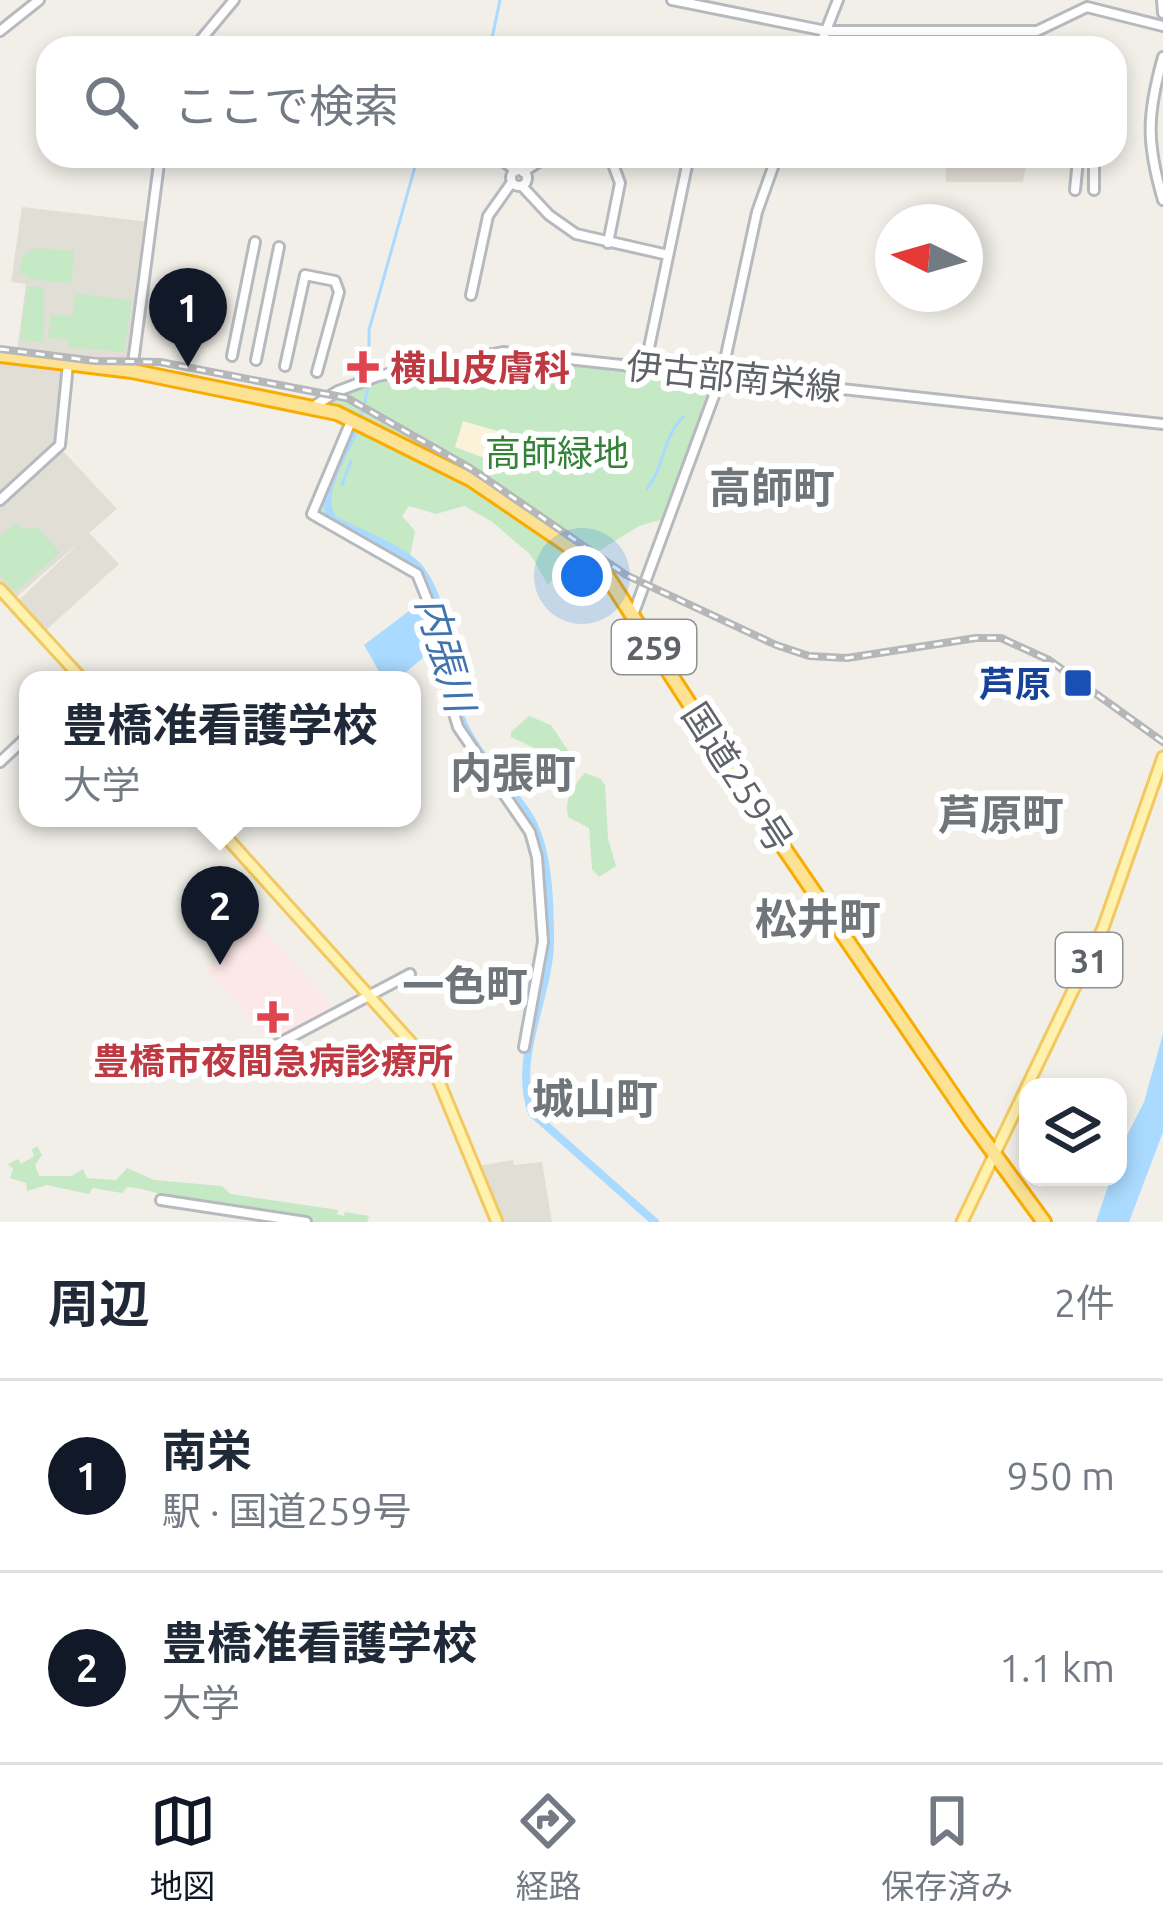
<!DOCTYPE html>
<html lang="ja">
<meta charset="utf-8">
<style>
body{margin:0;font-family:Ubuntu,"Noto Sans JP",sans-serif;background:#f6f6f7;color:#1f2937}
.controls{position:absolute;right:36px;bottom:36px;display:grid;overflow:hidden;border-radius:24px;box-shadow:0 6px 18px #0003}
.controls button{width:108px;height:108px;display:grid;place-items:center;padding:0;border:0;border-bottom:3px solid #e0e1e3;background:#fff;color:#1f2937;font:60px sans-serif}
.compass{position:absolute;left:875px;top:204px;width:108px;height:108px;border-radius:50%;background:#fff;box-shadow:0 6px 18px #0003;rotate:275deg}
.you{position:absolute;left:582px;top:576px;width:42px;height:42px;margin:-30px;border:9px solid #fff;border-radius:50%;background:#1a73e8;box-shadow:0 0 0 18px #1a73e833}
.badge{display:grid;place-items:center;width:78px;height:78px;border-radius:50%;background:#111827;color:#fff;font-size:39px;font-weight:700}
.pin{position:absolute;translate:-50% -99px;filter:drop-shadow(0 3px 6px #0008)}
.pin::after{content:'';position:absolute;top:63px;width:42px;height:36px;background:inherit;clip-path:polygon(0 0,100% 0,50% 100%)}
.popup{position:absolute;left:19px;top:671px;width:402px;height:156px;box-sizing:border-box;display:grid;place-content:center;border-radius:24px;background:#fff;filter:drop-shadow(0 3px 9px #0005);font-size:39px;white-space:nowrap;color:#747a83}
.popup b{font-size:45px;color:#1f2937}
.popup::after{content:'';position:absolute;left:50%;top:100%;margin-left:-24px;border:24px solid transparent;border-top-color:#fff}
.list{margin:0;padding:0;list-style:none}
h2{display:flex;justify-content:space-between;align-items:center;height:156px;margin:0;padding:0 48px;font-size:51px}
h2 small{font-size:39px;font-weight:400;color:#747a83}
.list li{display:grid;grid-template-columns:78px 1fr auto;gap:36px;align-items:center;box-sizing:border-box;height:192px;padding:0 48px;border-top:3px solid #e0e1e3}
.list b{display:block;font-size:45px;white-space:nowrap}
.list p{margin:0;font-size:39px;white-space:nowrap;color:#747a83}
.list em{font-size:39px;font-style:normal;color:#747a83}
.icon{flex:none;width:66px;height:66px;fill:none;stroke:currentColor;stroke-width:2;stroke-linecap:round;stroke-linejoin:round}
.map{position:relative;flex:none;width:1163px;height:1222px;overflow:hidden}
.search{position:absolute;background:#fff;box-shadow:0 6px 18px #0003;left:36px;right:36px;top:36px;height:132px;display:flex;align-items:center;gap:30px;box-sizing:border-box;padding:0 42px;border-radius:36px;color:#747a83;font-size:45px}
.sheet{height:540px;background:#fff}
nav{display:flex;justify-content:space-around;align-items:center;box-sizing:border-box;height:168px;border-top:3px solid #e0e1e3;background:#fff;font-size:33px;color:#747a83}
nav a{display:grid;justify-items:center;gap:6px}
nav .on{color:#111827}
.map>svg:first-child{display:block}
</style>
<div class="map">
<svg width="1163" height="1222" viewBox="0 0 1163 1222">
<rect width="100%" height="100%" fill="#f1efe8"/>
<!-- education -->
<path fill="#e1ded6" d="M 945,156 L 1028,156 L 1023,182 L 946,182 Z
M 22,207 L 150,222 L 131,360 L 96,360 L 17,351 L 26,284 L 11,282 Z
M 0,360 L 65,369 L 56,443 L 0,495 Z
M 62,450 L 117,509 L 89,533 L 119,564 L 44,632 L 17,602 L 83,539 L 14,599 L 0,583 L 0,506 Z
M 513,1160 L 514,1165 L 542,1162 L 552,1222 L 501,1222 L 478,1166 Z"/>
<!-- medical -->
<path fill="#fce8e6" d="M 257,922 L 322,994 L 332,1012 L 274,1042 L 206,970 Z"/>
<!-- green -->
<path fill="#c5e8c5" d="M 36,248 L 74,251 L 71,284 L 28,279 L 28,275 L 19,273 L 22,256 Z
M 27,286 L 44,288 L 43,343 L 20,340 Z
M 75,293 L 132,301 L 124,352 L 68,347 L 68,340 L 48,337 L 49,327 L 70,329 L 49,325 L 51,315 L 72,317 Z
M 509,354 L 717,375 L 667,518 L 639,526 L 597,552 L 584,544 L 548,585 L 530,554 L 491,521 L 464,506 L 436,514 L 409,506 L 402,516 L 415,531 L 410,556 L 390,548 L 387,551 L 319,513 L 358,417 L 323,405 L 329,397 L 390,375 Z
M 15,523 L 25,529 L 39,528 L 60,553 L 15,592 L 0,575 L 0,536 Z
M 529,716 L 551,725 L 571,755 L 566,763 L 511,737 L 511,732 Z
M 585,773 L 601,779 L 605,785 L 608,839 L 616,866 L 599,877 L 592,869 L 589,828 L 568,817 C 564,799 573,786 585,773 Z
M 37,1146 L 42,1155 L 35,1165 L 39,1176 L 72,1176 L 83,1169 L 87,1178 L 116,1180 L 127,1168 L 154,1180 L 222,1186 L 230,1194 L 338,1210 L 337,1214 L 344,1216 L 345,1212 L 369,1216 L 367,1222 L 312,1222 L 182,1197 C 161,1197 148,1188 127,1187 L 122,1193 L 93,1188 L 89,1194 L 47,1185 L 27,1191 L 26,1183 L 10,1178 L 13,1169 L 8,1164 L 18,1159 L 21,1164 L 34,1156 L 32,1150 Z"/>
<!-- sand -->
<path fill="#fbf3d9" d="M 463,421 L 497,431 L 487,459 L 455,447 Z"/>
<!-- water -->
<path fill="#aadaff" d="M 421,602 L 430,628 L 431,651 L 397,680 L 384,680 L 364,645 Z
M 1163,1034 L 1163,1132 L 1129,1222 L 1096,1222 L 1111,1177 L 1118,1177 L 1118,1153 L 1144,1102 Z"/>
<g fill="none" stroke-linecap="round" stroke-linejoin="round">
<!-- stream -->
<path stroke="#aadaff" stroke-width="3" d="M 490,48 L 500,0
M 369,375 L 369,330 L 418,156
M 361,417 L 369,385
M 342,485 L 351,461
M 647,489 C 665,466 662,438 683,417"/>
<!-- river -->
<path stroke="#aadaff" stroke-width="8" d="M 357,425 C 347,450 313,497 334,520 C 356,532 408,551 421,570 C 451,611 442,664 458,710 C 471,751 507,781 529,816 C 549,849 550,904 550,942 C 549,998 512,1057 532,1113 L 655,1222"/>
<defs>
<path id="secondary" d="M 672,0 L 826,31 L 1037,31 L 1087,7 L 1163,26
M 1162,0 L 1163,13
M 0,31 L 39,0
M 194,48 L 234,0
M 819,48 L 838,0
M 1163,57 C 1147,114 1146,142 1163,200
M 497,156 L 516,171
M511 178a8 8 0 1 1 16 0a8 8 0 1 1-16 0Z
M 523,172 L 548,156
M 522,186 L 549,215 L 576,234 L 668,255
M 1075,190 L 1078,160 L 1094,160
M 1094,190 L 1094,161
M 608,243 L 620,183 L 610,156
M 471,295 L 488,216 L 512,182
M 232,356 L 255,242
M 256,360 L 279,247
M 285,366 L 305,275 L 335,281 L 339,292 L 317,372
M 645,367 L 689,156
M 132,371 L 160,156
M 314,406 L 338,391 L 378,376 L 503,352 L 1163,424
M 352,419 L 312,514 L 417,574 L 440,631 L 446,687 L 458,727 L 530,832 L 537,857 L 543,942 L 524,1047
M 0,500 L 60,445 L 68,364
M 633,615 L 722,374 L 757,212 L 777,156
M 0,762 L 28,736
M 274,1046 L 410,974
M 161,1200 L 306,1222"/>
<path id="primary" d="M 0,589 L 83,680
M 209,818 L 433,1067 L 497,1222
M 962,1222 L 1103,928 L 1163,757"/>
<path id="highway" d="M 0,355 L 132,371 L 337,413 L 472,480 L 591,561 L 605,573 L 756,807 L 971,1122 L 1044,1222"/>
</defs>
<!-- secondary casing -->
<use href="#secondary" stroke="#b6babf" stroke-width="14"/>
<!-- primary casing -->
<use href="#primary" stroke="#f2c960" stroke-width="15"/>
<!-- highway casing -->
<use href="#highway" stroke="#f9ab00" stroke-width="18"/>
<!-- secondary -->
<use href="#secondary" stroke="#fff" stroke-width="8"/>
<!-- primary -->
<use href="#primary" stroke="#fff2af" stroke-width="9"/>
<!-- highway -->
<use href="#highway" stroke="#fde293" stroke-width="12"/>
<defs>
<path id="rail" d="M 0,349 L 95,361 L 160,362 L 347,398 L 470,468 L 626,575 L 776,645 L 809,656 L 847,658 L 976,638 L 1001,638 L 1049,660 L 1163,742"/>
</defs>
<!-- rail casing -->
<use href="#rail" stroke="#b6b7b8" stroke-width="8"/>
<!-- rail -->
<use href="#rail" stroke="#fff" stroke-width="3" stroke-dasharray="9" stroke-linecap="butt"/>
</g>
<!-- markers -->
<g fill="#e0444e" stroke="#fff" stroke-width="4.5">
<path d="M357 349h12v12h12v12h-12v12h-12v-12h-12v-12h12z"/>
<path d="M267 999h12v12h12v12h-12v12h-12v-12h-12v-12h12z"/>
</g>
<rect fill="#1a4fb4" stroke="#fff" stroke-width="4.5" x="1063" y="668" width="30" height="30" rx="6"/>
<g text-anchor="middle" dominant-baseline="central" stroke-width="12" stroke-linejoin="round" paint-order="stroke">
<!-- shield labels -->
<g fill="#fff" stroke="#8f9295" stroke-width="3">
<rect x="612" y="620" width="84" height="54" rx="9"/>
<rect x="1056" y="933" width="66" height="54" rx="9"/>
</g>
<g font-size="33" font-weight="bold" fill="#5f6368">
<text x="654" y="647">259</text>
<text x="1089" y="960">31</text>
</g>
<!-- health labels -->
<g font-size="36" font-weight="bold" fill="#be3a42" stroke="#fff" text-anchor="start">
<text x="390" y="367">横山皮膚科</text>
<text x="273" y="1060" text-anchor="middle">豊橋市夜間急病診療所</text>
</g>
<!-- street labels -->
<g font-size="36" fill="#5f6368" stroke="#fff">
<text transform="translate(734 376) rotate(6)">伊古部南栄線</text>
<text transform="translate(738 777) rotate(57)">国道259号</text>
</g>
<!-- park labels -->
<g font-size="36" fill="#348238" stroke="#fff">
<text x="557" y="452">高師緑地</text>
</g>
<!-- transit labels -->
<g font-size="36" font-weight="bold" fill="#164399" stroke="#fff" text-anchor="end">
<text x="1051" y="683">芦原</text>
</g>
<!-- water labels -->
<g font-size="39" font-style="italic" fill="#4174aa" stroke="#fff">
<text transform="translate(446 654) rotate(74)">内張川</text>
</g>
<!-- quarter labels -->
<g font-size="42" font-weight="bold" fill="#70757a" stroke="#fff">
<text x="772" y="487">高師町</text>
<text x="513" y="772">内張町</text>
<text x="1001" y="814">芦原町</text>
<text x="818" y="918">松井町</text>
<text x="465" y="985">一色町</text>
<text x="595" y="1098">城山町</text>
</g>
</g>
</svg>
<div class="controls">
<button><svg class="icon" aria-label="layers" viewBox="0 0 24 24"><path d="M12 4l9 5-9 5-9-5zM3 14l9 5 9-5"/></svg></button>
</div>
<svg class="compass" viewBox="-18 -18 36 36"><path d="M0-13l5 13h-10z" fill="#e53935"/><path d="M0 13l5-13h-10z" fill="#747a83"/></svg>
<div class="you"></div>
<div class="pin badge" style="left:188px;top:367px">1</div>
<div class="pin badge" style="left:220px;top:965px">2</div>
<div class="popup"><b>豊橋准看護学校</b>大学</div>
<div class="search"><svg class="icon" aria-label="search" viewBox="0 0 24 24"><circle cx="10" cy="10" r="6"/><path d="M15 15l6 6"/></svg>ここで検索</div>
</div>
<section class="sheet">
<h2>周辺<small>2件</small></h2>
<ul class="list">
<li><span class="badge">1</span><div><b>南栄</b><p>駅 · 国道259号</p></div><em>950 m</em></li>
<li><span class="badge">2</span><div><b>豊橋准看護学校</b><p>大学</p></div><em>1.1 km</em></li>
</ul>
</section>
<nav>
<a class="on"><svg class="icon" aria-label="map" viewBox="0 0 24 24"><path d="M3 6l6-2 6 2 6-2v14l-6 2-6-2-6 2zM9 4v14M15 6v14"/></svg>地図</a>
<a><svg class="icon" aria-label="directions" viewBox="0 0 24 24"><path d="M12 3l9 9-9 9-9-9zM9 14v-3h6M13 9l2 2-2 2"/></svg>経路</a>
<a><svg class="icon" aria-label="saved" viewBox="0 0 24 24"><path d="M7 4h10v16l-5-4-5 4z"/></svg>保存済み</a>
</nav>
